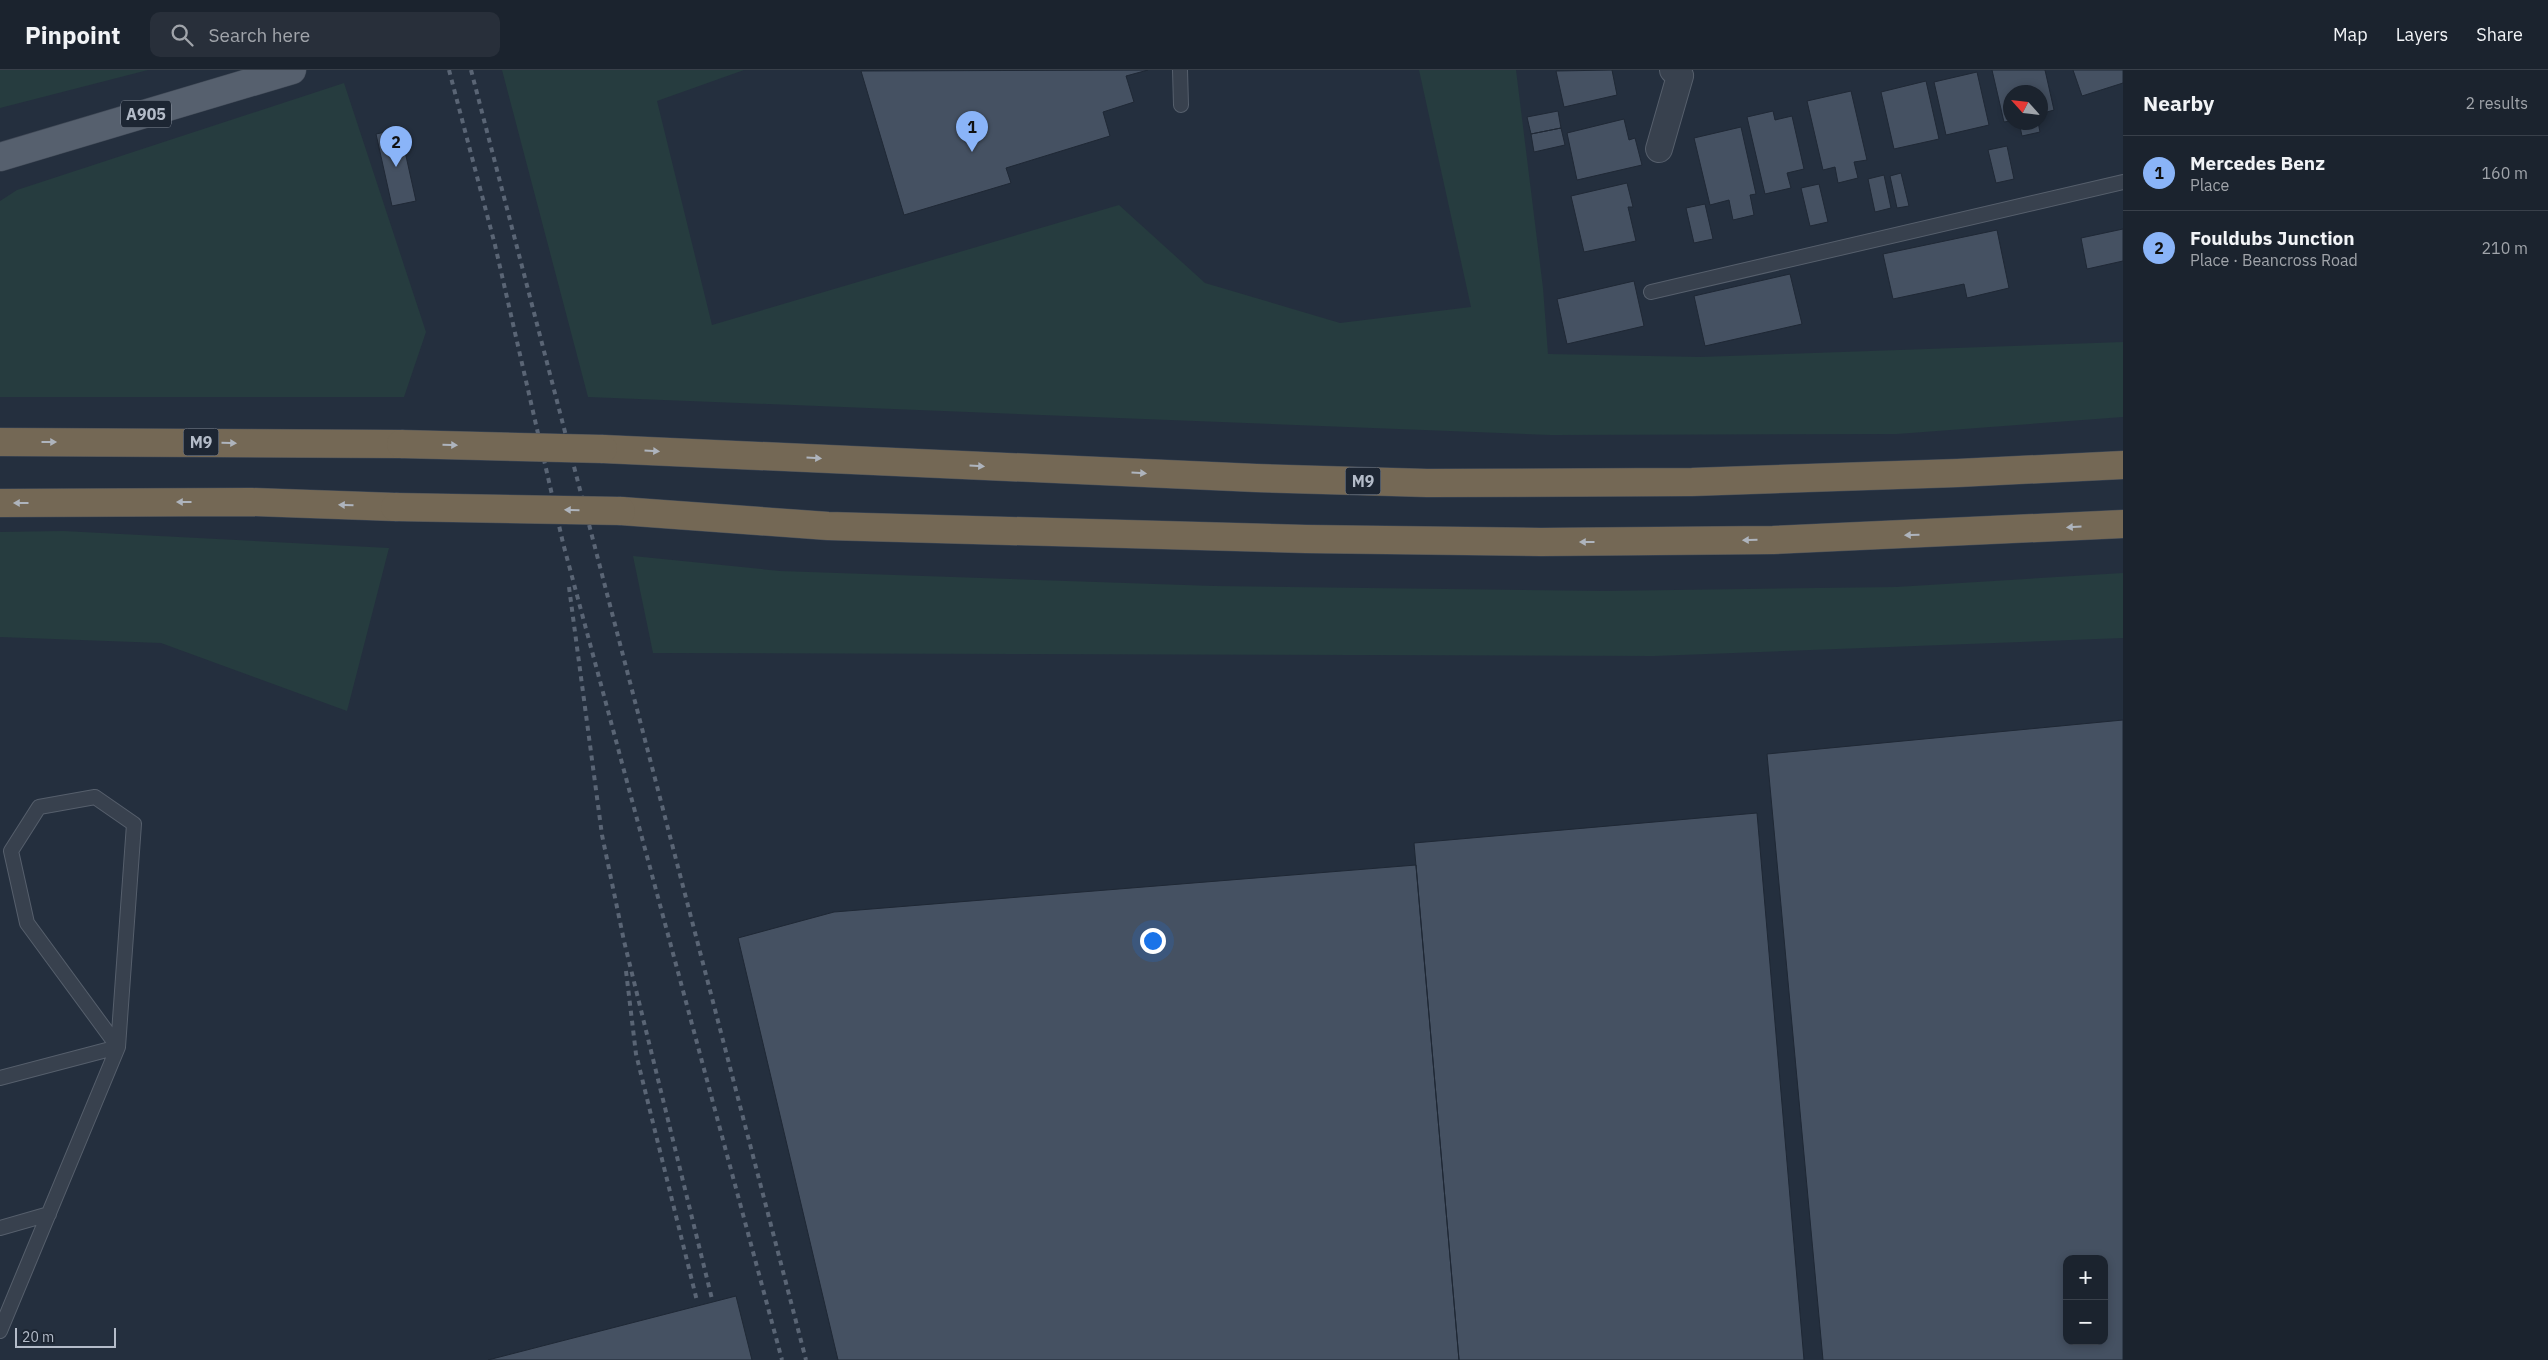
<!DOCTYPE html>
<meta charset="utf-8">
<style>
body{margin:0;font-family:"IBM Plex Sans",sans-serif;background:#282f3a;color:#f1f3f6}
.controls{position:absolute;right:15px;bottom:15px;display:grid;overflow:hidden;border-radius:10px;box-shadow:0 2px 8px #0003}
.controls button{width:45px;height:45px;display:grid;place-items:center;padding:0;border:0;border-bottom:1px solid #39404a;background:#1b232e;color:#f1f3f6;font:25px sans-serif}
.compass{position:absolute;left:2003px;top:15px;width:45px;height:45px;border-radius:50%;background:#1b232e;box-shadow:0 2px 8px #0003;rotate:297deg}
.scale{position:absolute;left:15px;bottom:12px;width:101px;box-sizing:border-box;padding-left:5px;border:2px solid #b4bcc9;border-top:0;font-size:14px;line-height:18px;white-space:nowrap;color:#b4bcc9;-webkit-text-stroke:4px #1d2633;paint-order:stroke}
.you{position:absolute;left:1152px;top:870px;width:18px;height:18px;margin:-12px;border:4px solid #fff;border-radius:50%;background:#1a73e8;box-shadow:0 0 0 8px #1a73e833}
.badge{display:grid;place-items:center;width:32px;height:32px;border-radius:50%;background:#8ab4f8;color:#111;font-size:16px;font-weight:700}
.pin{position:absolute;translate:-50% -41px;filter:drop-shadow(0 1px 2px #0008)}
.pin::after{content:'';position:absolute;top:26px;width:18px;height:15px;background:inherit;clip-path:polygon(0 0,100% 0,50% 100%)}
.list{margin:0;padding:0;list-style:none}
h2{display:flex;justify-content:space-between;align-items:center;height:65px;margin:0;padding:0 20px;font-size:21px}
h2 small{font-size:16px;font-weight:400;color:#a0a4aa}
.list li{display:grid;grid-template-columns:32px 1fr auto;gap:15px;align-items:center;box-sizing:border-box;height:75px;padding:0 20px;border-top:1px solid #39404a}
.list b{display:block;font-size:19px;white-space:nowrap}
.list p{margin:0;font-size:16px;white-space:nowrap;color:#a0a4aa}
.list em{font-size:16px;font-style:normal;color:#a0a4aa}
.icon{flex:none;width:28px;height:28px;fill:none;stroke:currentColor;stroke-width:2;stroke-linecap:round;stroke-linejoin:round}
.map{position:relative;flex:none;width:2123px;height:1290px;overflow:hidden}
header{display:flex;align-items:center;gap:30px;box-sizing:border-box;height:70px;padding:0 25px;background:#1b232e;border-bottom:1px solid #39404a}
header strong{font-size:24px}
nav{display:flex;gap:28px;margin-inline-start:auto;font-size:18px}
.search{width:350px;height:45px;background:#282f3a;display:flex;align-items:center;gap:12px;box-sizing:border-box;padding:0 18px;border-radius:10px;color:#a0a4aa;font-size:19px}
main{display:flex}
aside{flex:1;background:#1b232e}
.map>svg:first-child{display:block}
</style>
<header>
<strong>Pinpoint</strong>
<div class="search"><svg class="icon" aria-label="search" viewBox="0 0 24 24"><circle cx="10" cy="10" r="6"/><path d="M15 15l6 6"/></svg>Search here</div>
<nav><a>Map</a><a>Layers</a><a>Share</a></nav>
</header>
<main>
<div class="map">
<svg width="2123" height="1290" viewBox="0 0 2123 1290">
<rect width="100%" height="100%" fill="#242f3e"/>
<!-- green -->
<path fill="#263c3f" d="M 0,0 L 148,0 L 0,38 Z
M 502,0 L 744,0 L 657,31 L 712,255 L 1119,135 L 1205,213 L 1340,253 L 1471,237 L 1419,0 L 1516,0 L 1543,218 L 1548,284 L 1700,287 L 2123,272 L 2123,347 L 1897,364 L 1551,365 L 588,327 Z
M 344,13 L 426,262 L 404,327 L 0,327 L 0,131 L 17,120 Z
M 63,461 L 389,478 L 347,641 L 161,573 L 0,567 L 0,462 Z
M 633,486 L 780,501 L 1214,516 L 1603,521 L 1896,517 L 2123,503 L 2123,568 L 1654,586 L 653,583 Z"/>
<!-- building -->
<path fill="#455162" stroke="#1f2835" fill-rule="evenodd" d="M 1148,0 L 1126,6 L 1134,32 L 1103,42 L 1110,66 L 1006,98 L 1011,113 L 904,145 L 861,1 Z
M 1612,0 L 1617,25 L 1564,37 L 1556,1 Z
M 1992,0 L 2045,0 L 2054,40 L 2040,44 L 2040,22 L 2010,22 L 2010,51 L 2004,52 Z
M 2073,0 L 2123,0 L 2123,13 L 2082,26 Z
M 1977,2 L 1989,55 L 1946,65 L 1934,12 Z
M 1926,11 L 1939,69 L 1894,79 L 1881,22 Z
M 1851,21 L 1867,90 L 1854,92 L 1858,108 L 1838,113 L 1835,97 L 1823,100 L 1807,31 Z
M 1558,41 L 1561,58 L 1531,64 L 1527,47 Z
M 1773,41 L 1775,50 L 1792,46 L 1804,99 L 1787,103 L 1791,118 L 1765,124 L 1747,47 Z
M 1624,49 L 1629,70 L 1635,68 L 1642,95 L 1577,110 L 1567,63 Z
M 2019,52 L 2038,52 L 2040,62 L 2022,66 Z
M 1741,57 L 1756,124 L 1750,125 L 1754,145 L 1733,150 L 1729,130 L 1710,135 L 1694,68 Z
M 1561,58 L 1565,75 L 1534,82 L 1531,64 Z
M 400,59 L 416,131 L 392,136 L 376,64 Z
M 2007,76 L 2014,109 L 1996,113 L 1988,80 Z
M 1901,103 L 1909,136 L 1897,138 L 1890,106 Z
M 1884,105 L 1891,138 L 1875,142 L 1868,109 Z
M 1627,113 L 1633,137 L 1628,137 L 1636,171 L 1584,182 L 1571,126 Z
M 1819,114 L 1828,152 L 1810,156 L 1801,118 Z
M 1705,134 L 1713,169 L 1694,173 L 1686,138 Z
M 2123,159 L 2123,191 L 2087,199 L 2081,168 Z
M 1997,160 L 2009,218 L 1967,228 L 1964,214 L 1893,229 L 1883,184 Z
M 1790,204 L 1802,254 L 1705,276 L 1694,226 Z
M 1634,211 L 1644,256 L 1567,274 L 1557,229 Z
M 2123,650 L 2123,1290 L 1823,1290 L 1767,684 ZM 2067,1189 L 2104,1189 L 2104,1271 L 2067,1271 Z
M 1757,743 L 1804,1290 L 1459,1290 L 1414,773 Z
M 1416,795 L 1459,1290 L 838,1290 L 738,868 L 834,842 Z
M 736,1226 L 752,1290 L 488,1290 Z"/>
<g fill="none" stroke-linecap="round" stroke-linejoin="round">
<defs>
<path id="lane" d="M 1180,0 L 1181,35
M 1651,222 L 2123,112
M 0,1008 L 118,977
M 0,1158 L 49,1144
M 0,1261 L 118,977 L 134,754 L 95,727 L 39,737 L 11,781 L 27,853 L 118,977"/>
<path id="street" d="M 1659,79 L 1680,6 L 1673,0"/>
<path id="primary" d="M 0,87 L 292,0"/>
<path id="highway" d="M 0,372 L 401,374
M 603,379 L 1256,408 L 1427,413 L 1692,412 L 1958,403 L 2123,395
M 0,433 L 252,432 L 395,437
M 621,441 L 828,456 L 1306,469 L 1541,472 L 1773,470 L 2123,454"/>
</defs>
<!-- lane casing -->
<use href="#lane" stroke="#565f6c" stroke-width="16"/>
<!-- street casing -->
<use href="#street" stroke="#565f6c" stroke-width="28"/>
<!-- primary casing -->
<use href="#primary" stroke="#414a57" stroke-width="29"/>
<!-- highway casing -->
<use href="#highway" stroke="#434c59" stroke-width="29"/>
<!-- lane -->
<use href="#lane" stroke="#38414e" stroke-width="14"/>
<!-- street -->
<use href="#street" stroke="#38414e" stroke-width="26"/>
<!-- primary -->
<use href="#primary" stroke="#56606e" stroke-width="28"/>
<!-- highway -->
<use href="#highway" stroke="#746855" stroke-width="28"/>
<!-- rail -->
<path stroke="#5a6575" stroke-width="4" stroke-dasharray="5 5" stroke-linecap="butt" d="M 449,0 L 495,175 L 563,473 L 782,1290
M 471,0 L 806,1290
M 569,517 L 602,765 L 624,871 L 712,1229
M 626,901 L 636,984 L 697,1231"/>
<defs>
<path id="highway-bridge" d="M 401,374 L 603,379
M 395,437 L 621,441"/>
</defs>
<!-- highway-bridge casing -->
<use href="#highway-bridge" stroke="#434c59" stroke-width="29" stroke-linecap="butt"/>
<!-- highway-bridge -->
<use href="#highway-bridge" stroke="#746855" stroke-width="28"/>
</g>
<!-- one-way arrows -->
<defs><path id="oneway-solid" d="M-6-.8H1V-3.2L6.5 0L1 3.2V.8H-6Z" transform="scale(1.25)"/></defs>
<g fill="#aeb4bd">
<use href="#oneway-solid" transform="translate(49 372)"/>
<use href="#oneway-solid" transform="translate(229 373) rotate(1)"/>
<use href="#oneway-solid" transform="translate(450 375) rotate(1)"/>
<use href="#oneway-solid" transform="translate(652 381) rotate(3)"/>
<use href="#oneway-solid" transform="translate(814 388) rotate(3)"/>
<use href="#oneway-solid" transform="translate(977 396) rotate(3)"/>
<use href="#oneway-solid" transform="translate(1139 403) rotate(3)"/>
<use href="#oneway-solid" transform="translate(184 432) rotate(180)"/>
<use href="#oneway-solid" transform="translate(21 433) rotate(-180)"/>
<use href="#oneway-solid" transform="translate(346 435) rotate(-178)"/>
<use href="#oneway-solid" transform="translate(572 440) rotate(-179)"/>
<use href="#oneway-solid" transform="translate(2074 457) rotate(177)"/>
<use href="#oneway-solid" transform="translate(1912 465) rotate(178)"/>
<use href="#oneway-solid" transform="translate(1750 470) rotate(179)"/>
<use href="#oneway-solid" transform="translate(1587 472) rotate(-180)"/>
</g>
<g text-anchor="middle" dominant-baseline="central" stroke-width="4" stroke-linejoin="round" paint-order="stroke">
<!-- shield labels -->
<g fill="#1d2633" stroke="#878f9c" stroke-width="1">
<rect x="121" y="30.5" width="50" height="27" rx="4"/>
<rect x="183.5" y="358.5" width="35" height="27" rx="4"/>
<rect x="1345.5" y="397.5" width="35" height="27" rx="4"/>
</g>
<g font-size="16" font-weight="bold" fill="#b4bcc9">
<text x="146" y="44">A905</text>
<text x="201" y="372">M9</text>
<text x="1363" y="411">M9</text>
</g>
</g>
</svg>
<div class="controls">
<button>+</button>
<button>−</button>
</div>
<svg class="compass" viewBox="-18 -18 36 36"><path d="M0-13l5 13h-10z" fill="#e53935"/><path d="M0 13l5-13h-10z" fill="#a0a4aa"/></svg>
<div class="scale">20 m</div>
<div class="you"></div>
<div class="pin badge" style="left:972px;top:82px">1</div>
<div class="pin badge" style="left:396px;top:97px">2</div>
</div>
<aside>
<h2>Nearby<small>2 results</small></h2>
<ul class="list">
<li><span class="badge">1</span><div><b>Mercedes Benz</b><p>Place</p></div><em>160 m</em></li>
<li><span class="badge">2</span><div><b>Fouldubs Junction</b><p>Place · Beancross Road</p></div><em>210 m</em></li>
</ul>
</aside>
</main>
